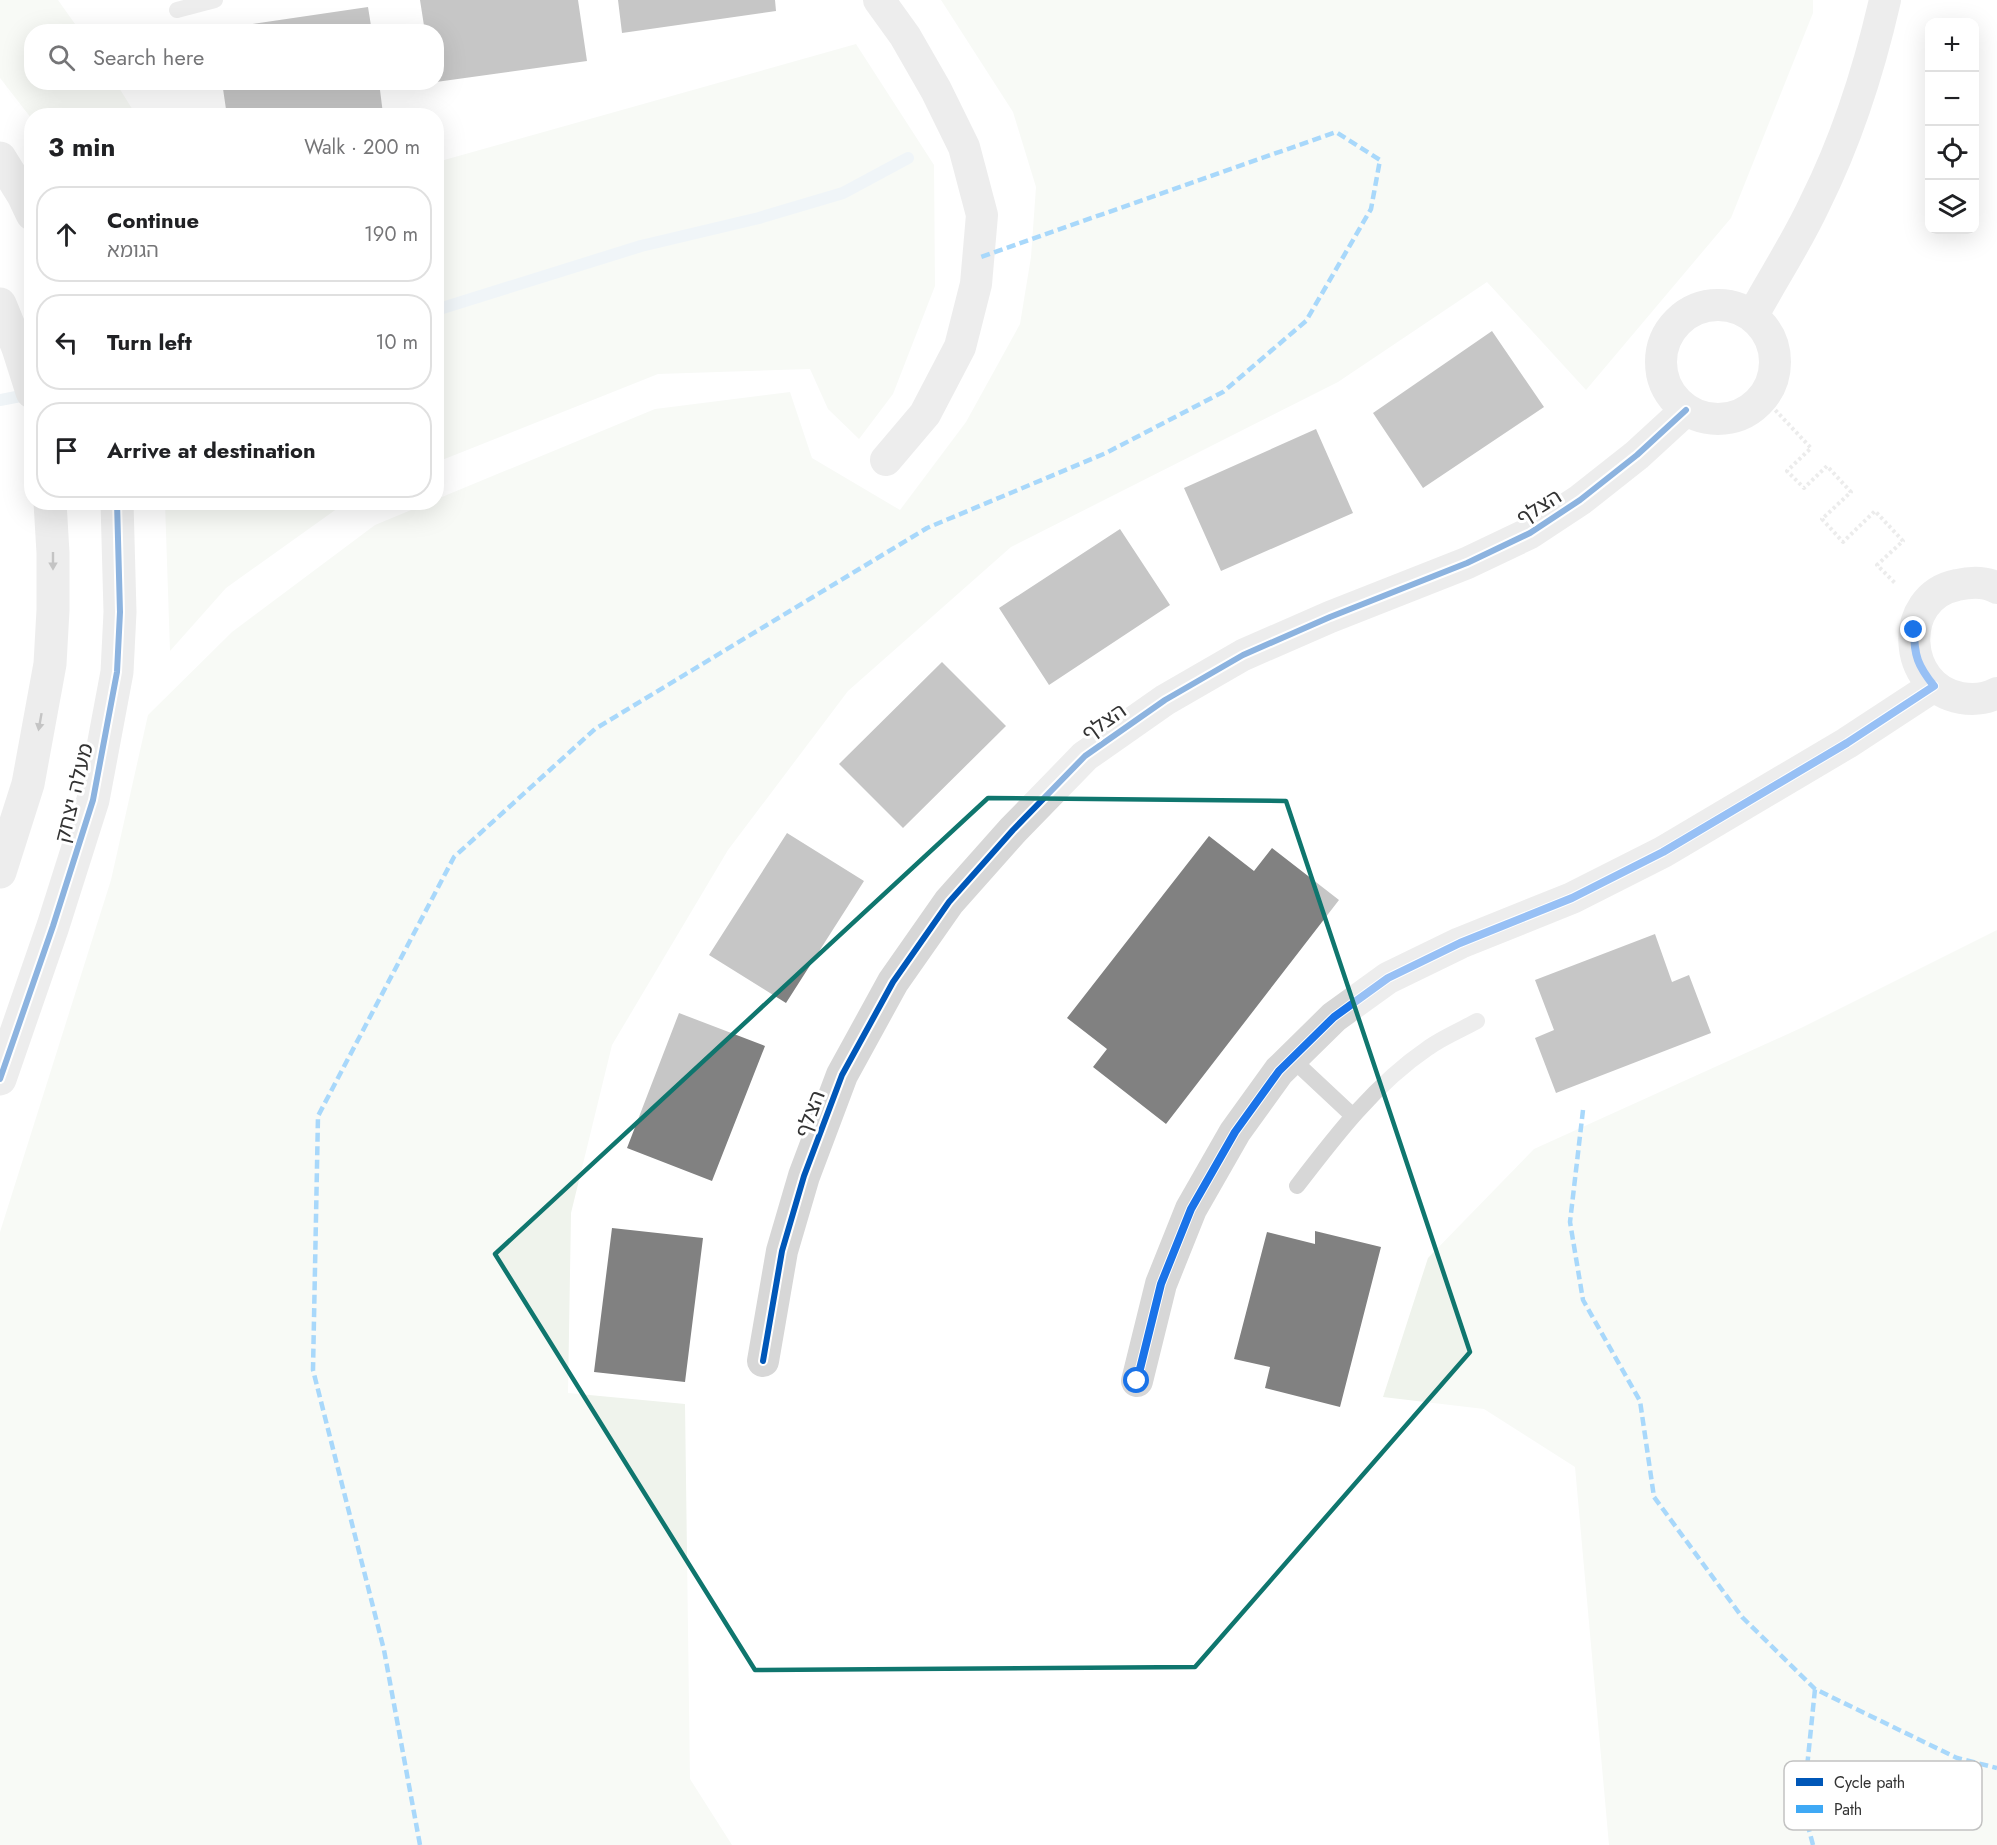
<!DOCTYPE html>
<meta charset="utf-8">
<style>
body{margin:0;font-family:Jost,"Noto Sans Hebrew",sans-serif;background:#f6f6f6;color:#202124}
.controls{position:absolute;right:18px;top:18px;display:grid;overflow:hidden;border-radius:12px;box-shadow:0 6px 24px #0002}
.controls button{width:54px;height:54px;display:grid;place-items:center;padding:0;border:0;border-bottom:2px solid #e0e0e0;background:#fff;color:#202124;font:30px sans-serif}
.stop{position:absolute;width:18px;height:18px;margin:-14px;border:4px solid #1a73e8;border-radius:50%;background:#fff}
.stop.end{background:#1a73e8;border-color:#fff;box-shadow:0 2px 6px #0008}
.list{margin:0;padding:0;list-style:none}
h2{display:flex;justify-content:space-between;align-items:center;height:78px;margin:0;padding:0 24px;font-size:26px}
h2 small{font-size:20px;font-weight:400;color:#757577}
.list li{display:grid;grid-template-columns:39px 1fr auto;gap:18px;align-items:center;box-sizing:border-box;height:96px;margin:0 12px 12px;padding:0 12px;border:2px solid #e0e0e0;border-radius:24px}
.list b{display:block;font-size:22px;white-space:nowrap}
.list p{margin:0;font-size:20px;white-space:nowrap;color:#757577}
.list em{font-size:20px;font-style:normal;color:#757577}
.icon{flex:none;width:33px;height:33px;fill:none;stroke:currentColor;stroke-width:2;stroke-linecap:round;stroke-linejoin:round}
.map{position:relative;flex:none;width:1997px;height:1845px;overflow:hidden}
.search{position:absolute;background:#fff;box-shadow:0 6px 24px #0002;left:24px;top:24px;width:420px;height:66px;display:flex;align-items:center;gap:15px;box-sizing:border-box;padding:0 21px;border-radius:24px;color:#757577;font-size:22px}
.panel{position:absolute;background:#fff;box-shadow:0 6px 24px #0002;left:24px;top:108px;width:420px;height:402px;border-radius:24px}
.map>svg:first-child{display:block}
</style>
<div class="map">
<svg width="1997" height="1845" viewBox="0 0 1997 1845">
<rect width="100%" height="100%" fill="#fff"/>
<!-- green -->
<path fill="#eff3ec" d="M 0,0 L 58,0 L 80,31 L 32,32 L 32,82 L 116,83 L 136,115 L 32,116 L 31,118 L 0,78 Z
M 941,0 L 1813,0 L 1813,13 L 1731,218 L 1586,390 L 1487,282 L 1338,382 L 1011,547 L 848,691 L 728,850 L 612,1045 L 571,1213 L 568,1393 L 685,1404 L 690,1779 L 732,1845 L 0,1845 L 0,1232 L 111,880 L 148,715 L 232,632 L 375,525 L 428,503 L 436,502 L 437,499 L 655,409 L 790,392 L 812,458 L 900,510 L 966,422 L 1020,324 L 1031,257 L 1036,187 L 1013,112 Z
M 856,44 L 934,165 L 935,286 L 893,394 L 859,439 L 828,409 L 810,369 L 658,374 L 437,462 L 437,162 Z
M 165,503 L 165,502 L 345,503 L 226,588 L 170,651 Z
M 1997,930 L 1997,1845 L 1609,1845 L 1575,1467 L 1484,1409 L 1383,1397 L 1428,1258 L 1534,1149 L 1801,1028 Z"/>
<g fill="none" stroke-linecap="round" stroke-linejoin="round">
<!-- stream -->
<path stroke="#dde9f0" stroke-width="12" d="M 436,310 L 641,246 L 759,218 L 843,193 L 908,158
M 0,400 L 31,394"/>
</g>
<!-- building -->
<path fill="#818181" d="M 420,0 L 578,0 L 587,61 L 436,82 L 436,32 L 425,32 Z
M 618,0 L 775,0 L 776,11 L 622,33 Z
M 368,7 L 372,32 L 211,32 L 211,30 Z
M 222,82 L 379,82 L 383,114 L 227,116 Z
M 1492,331 L 1544,407 L 1423,488 L 1373,413 Z
M 1316,429 L 1353,513 L 1221,571 L 1184,488 Z
M 1120,529 L 1170,605 L 1049,685 L 999,608 Z
M 942,662 L 1006,726 L 903,828 L 839,764 Z
M 787,833 L 864,881 L 786,1003 L 709,955 Z
M 1209,836 L 1254,871 L 1272,848 L 1339,900 L 1166,1124 L 1093,1067 L 1107,1049 L 1067,1018 Z
M 1655,934 L 1672,982 L 1689,975 L 1711,1033 L 1556,1093 L 1535,1038 L 1554,1030 L 1535,980 Z
M 679,1013 L 765,1046 L 712,1181 L 627,1148 Z
M 612,1228 L 703,1238 L 685,1382 L 594,1372 Z
M 1315,1231 L 1381,1247 L 1340,1407 L 1265,1388 L 1270,1367 L 1234,1359 L 1267,1232 L 1315,1244 Z"/>
<g fill="none" stroke-linecap="round" stroke-linejoin="round">
<!-- path -->
<path stroke="#d5d5d5" stroke-width="4" stroke-dasharray="3 3" stroke-linecap="butt" d="M 1763,397 L 1811,448 L 1787,471 L 1804,488 L 1827,466 L 1851,492 L 1822,519 L 1843,542 L 1875,511 L 1903,541 L 1877,565 L 1896,584"/>
<!-- service -->
<path stroke="#d7d7d7" stroke-width="16" d="M 177,10 L 215,0
M 1291,1058 L 1353,1116
M 1297,1186 C 1336,1135 1375,1084 1428,1048 C 1443,1037 1461,1030 1477,1021"/>
<!-- minor -->
<path stroke="#d7d7d7" stroke-width="32" d="M 879,0 L 905,36 L 936,90 L 964,147 L 982,215 L 976,284 L 960,347 L 925,414 L 886,460
M1661 362a57 57 0 1 1 114 0a57 57 0 1 1-114 0Z
M 1753,315 C 1773,278 1797,242 1815,203 C 1847,139 1869,70 1885,0
M 1997,588 C 1985,581 1970,582 1957,585 C 1897,597 1902,688 1961,698 C 1973,700 1986,699 1997,693
M 763,1361 L 782,1251 L 804,1176 L 842,1075 L 893,982 L 949,902 L 1013,830 L 1085,756 L 1165,700 L 1243,655 L 1330,617 L 1467,563 L 1530,533 L 1580,500 L 1637,455 L 1686,410
M 1137,1381 L 1161,1284 L 1191,1209 L 1235,1132 L 1279,1071 L 1334,1017 L 1388,978 L 1460,943 L 1572,898 L 1663,852 L 1847,743 L 1934,686"/>
<!-- tertiary -->
<path stroke="#d7d7d7" stroke-width="33" d="M 0,158 L 23,195 L 32,214
M 0,304 L 18,348 L 32,392
M 0,872 L 28,784 L 50,664 L 53,610 L 53,553 L 50,502
M 0,1079 L 53,926 L 93,800 L 117,672 L 120,612 L 117,502"/>
<!-- quiet -->
<path stroke="#3fa9f5" stroke-width="4.5" stroke-dasharray="9 4.5" stroke-linecap="butt" d="M 1583,1110 L 1570,1222 L 1583,1300 L 1640,1401 L 1654,1497 L 1742,1617 L 1815,1689 L 1957,1758 L 1997,1768
M 420,1845 L 384,1650 L 313,1370 L 318,1116 L 454,857 L 595,729 L 927,528 L 1106,453 L 1223,392 L 1306,321 L 1371,209 L 1380,160 L 1336,132 L 978,258
M 1813,1845 L 1803,1807 L 1815,1689"/>
<defs>
<path id="cycleway" d="M 0,1079 L 53,926 L 93,800 L 117,672 L 120,612 L 117,502
M 763,1361 L 782,1251 L 804,1176 L 842,1075 L 893,982 L 949,902 L 1013,830 L 1085,756 L 1165,700 L 1243,655 L 1330,617 L 1467,563 L 1530,533 L 1580,500 L 1637,455 L 1686,410
M 1137,1381 L 1161,1284 L 1191,1209 L 1235,1132 L 1279,1071 L 1334,1017 L 1388,978 L 1460,943 L 1572,898 L 1663,852 L 1847,743 L 1934,686"/>
</defs>
<!-- cycleway casing -->
<use href="#cycleway" stroke="#fff" stroke-width="10"/>
<!-- cycleway -->
<use href="#cycleway" stroke="#0057b8" stroke-width="6"/>
</g>
<!-- one-way arrows -->
<defs><path id="oneway-solid" d="M-6-.8H1V-3.2L6.5 0L1 3.2V.8H-6Z" transform="scale(1.5)"/></defs>
<g fill="#7d7d7d">
<use href="#oneway-solid" transform="translate(53 561) rotate(90)"/>
<use href="#oneway-solid" transform="translate(40 722) rotate(100)"/>
</g>
<g fill="none" stroke-linecap="round" stroke-linejoin="round">
<!-- route -->
<path stroke="#1a73e8" stroke-width="8" d="M 1137,1381 L 1161,1284 L 1191,1209 L 1235,1132 L 1279,1071 L 1334,1017 L 1388,978 L 1460,943 L 1572,898 L 1663,852 L 1847,743 L 1934,686 C 1918,666 1914,656 1914,630"/>
</g>
<!-- marked area -->
<path d="M0 0H1997V1845H0ZM 988,798 L 1286,801 L 1470,1352 L 1195,1667 L 755,1670 L 495,1254 Z" fill="#fff" fill-opacity=".55" fill-rule="evenodd"/>
<path fill="none" stroke="#0f766e" stroke-width="4.5" stroke-linejoin="round" d="M 988,798 L 1286,801 L 1470,1352 L 1195,1667 L 755,1670 L 495,1254 Z"/>
<g text-anchor="middle" dominant-baseline="central" stroke-width="6" stroke-linejoin="round" paint-order="stroke">
<!-- street labels -->
<g font-size="21" fill="#333" stroke="#fff">
<text transform="translate(1539 507) rotate(-32)">הצלף</text>
<text transform="translate(1104 722) rotate(-35)">הצלף</text>
<text transform="translate(74 793) rotate(-76)">מעלה יצחק</text>
<text transform="translate(810 1114) rotate(-69)">הצלף</text>
</g>
</g>
<!-- legend -->
<rect x="1784" y="1761" width="198" height="69" rx="9" fill="#fff" stroke="#c2c2c2" stroke-width="1.5"/>
<rect x="1796" y="1778" width="27" height="8" fill="#0057b8"/>
<rect x="1796" y="1805" width="27" height="8" fill="#3fa9f5"/>
<g font-size="16" fill="#333">
<text x="1834" y="1788">Cycle path</text>
<text x="1834" y="1815">Path</text>
</g>
</svg>
<div class="controls">
<button>+</button>
<button>−</button>
<button><svg class="icon" aria-label="locate" viewBox="0 0 24 24"><circle cx="12" cy="12" r="6"/><path d="M12 2v4M12 18v4M2 12h4M18 12h4"/></svg></button>
<button><svg class="icon" aria-label="layers" viewBox="0 0 24 24"><path d="M12 4l9 5-9 5-9-5zM3 14l9 5 9-5"/></svg></button>
</div>
<div class="stop" style="left:1137px;top:1381px"></div>
<div class="stop end" style="left:1914px;top:630px"></div>
<div class="search"><svg class="icon" aria-label="search" viewBox="0 0 24 24"><circle cx="10" cy="10" r="6"/><path d="M15 15l6 6"/></svg>Search here</div>
<section class="panel">
<h2>3 min<small>Walk · 200 m</small></h2>
<ul class="list">
<li><svg class="icon" aria-label="ahead" viewBox="0 0 24 24"><path d="M12 20V5M6 11l6-6 6 6"/></svg><div><b>Continue</b><p>הגומא</p></div><em>190 m</em></li>
<li><svg class="icon" aria-label="left" viewBox="0 0 24 24"><path d="M17 20v-9H6M10 6l-5 5 5 5"/></svg><div><b>Turn left</b></div><em>10 m</em></li>
<li><svg class="icon" aria-label="arrive" viewBox="0 0 24 24"><path d="M6 21V4h12l-3 4 3 4H6"/></svg><div><b>Arrive at destination</b></div></li>
</ul>
</section>
</div>
